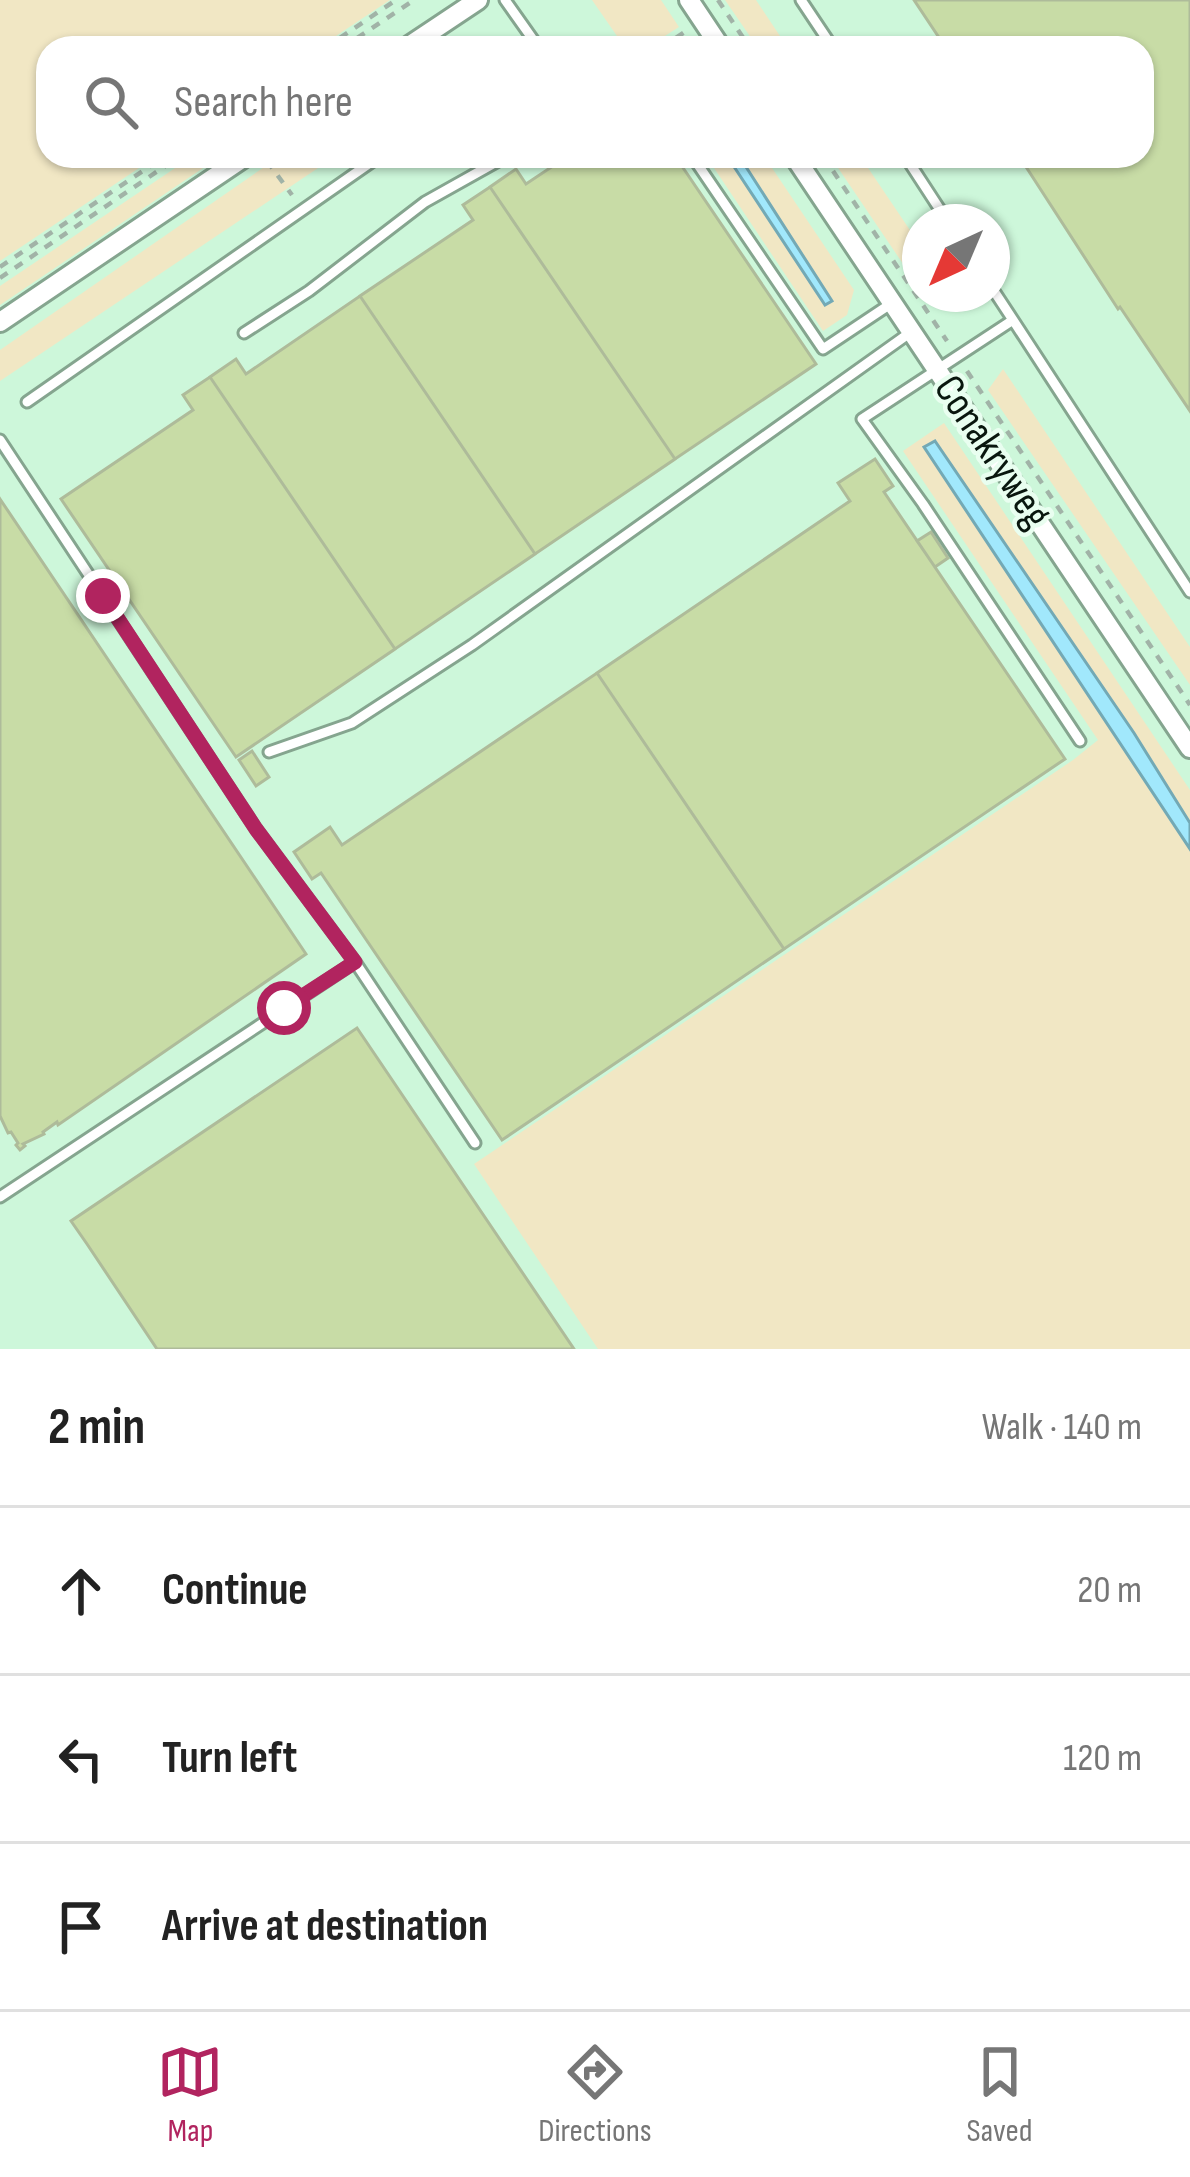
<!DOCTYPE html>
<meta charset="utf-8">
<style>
body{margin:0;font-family:"Sofia Sans Condensed",sans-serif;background:#f6f6f6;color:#222}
.compass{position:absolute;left:902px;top:204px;width:108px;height:108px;border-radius:50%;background:#fff;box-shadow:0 3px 9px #0004;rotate:224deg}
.stop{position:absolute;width:36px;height:36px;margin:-27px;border:9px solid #b1245f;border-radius:50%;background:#fff}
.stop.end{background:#b1245f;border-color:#fff;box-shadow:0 3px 12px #0008}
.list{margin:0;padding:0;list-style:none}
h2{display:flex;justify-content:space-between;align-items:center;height:156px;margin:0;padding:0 48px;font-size:51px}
h2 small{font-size:39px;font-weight:400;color:#767676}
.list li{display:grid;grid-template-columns:78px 1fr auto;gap:36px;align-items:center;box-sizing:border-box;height:168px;padding:0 48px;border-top:3px solid #e0e0e0}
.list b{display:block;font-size:45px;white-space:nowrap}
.list em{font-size:39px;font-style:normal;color:#767676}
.icon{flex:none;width:66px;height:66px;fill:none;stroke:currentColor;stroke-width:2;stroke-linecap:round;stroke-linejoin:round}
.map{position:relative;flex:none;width:1190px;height:1349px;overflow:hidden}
.search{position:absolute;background:#fff;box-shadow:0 3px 9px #0004;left:36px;right:36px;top:36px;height:132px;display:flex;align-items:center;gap:30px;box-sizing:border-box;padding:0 42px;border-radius:36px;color:#767676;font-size:45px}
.sheet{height:660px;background:#fff}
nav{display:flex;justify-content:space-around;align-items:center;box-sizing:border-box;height:168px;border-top:3px solid #e0e0e0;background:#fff;font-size:33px;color:#767676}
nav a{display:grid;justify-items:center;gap:6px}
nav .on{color:#b1245f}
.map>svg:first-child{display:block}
</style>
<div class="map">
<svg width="1190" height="1349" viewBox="0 0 1190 1349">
<rect width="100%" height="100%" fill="#e9fef0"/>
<!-- built -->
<path fill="#cdf7da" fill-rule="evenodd" d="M 297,0 L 1190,0 L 1190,1349 L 0,1349 L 0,240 L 110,156 L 1142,156 L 1142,48 L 251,48 ZM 920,222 L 992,222 L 992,294 L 920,294 Z"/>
<!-- green -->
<path fill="#f1e7c4" d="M 0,0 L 390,0 L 318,48 L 48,48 L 48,156 L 157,156 L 0,261 Z
M 592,0 L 661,0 L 679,27 L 646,48 L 601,48 L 617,36 Z
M 725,0 L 756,0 L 788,48 L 758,48 Z
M 193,156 L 221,156 L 0,305 L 0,286 Z
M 280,156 L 336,156 L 0,381 L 0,350 Z
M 706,156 L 764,156 L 854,290 L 847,315 L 823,331 Z
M 830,156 L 860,156 L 920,245 L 920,289 Z
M 1003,369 L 1190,647 L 1190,685 L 988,390 Z
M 944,423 L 1190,790 L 1190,823 L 1134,733 L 935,442 L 925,447 L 1190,850 L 1190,1349 L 598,1349 L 474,1164 L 1073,760 L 1098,740 L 903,451 Z"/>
<!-- water -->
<path fill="#a1e8fc" stroke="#73a9b5" stroke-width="3" d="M 727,156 L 739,156 L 832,301 L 825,305 Z
M 935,441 L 1134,733 L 1190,823 L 1190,849 L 924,447 Z"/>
<!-- building -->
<path fill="#c8dca6" stroke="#aebb9a" stroke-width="3" d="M 914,0 L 1190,0 L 1190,411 L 1120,307 L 1118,309 L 1019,156 L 1142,156 L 1142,48 L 946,48 Z
M 568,156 L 675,156 L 816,364 L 675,459 L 490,187 L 516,169 L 526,184 Z
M 490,187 L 675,459 L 535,554 L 360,296 L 473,220 L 463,205 Z
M 360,296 L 535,554 L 395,649 L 210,377 L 236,359 L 246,374 Z
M 210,377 L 395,649 L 236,757 L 61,499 L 193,410 L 183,395 Z
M 875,459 L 893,486 L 884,492 L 1065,759 L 784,949 L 597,673 L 850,501 L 838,483 Z
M 0,499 L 306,954 L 58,1125 L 57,1122 L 43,1132 L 44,1134 L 23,1144 L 25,1146 L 20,1150 L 16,1145 L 18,1143 L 11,1132 L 8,1133 L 0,1116 Z
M 931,532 L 948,558 L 935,567 L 917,541 Z
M 597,673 L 784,949 L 502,1140 L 321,873 L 312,879 L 294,852 L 330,827 L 342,845 Z
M 252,751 L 269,777 L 256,786 L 239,760 Z
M 357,1028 L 574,1349 L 157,1349 L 87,1244 L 71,1221 Z"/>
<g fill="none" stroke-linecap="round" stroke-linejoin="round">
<defs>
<path id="lane" d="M 505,0 L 539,48
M 801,0 L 833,48
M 692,156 L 823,349 L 892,303
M 905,156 L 948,222
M 992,288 L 1013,320 L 862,419 L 923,504 L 1080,741
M 1013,320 L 1190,592
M 244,333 L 309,291 L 425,202 L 507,156
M 27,402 L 380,156
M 0,440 L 256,829 L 355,962 L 475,1143
M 269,752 L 352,723 L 472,645 L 911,332
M 0,1197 L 355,962"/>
<path id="street" d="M 689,0 L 721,48
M 406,48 L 478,0
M 794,156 L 1190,748
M 0,322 L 246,156"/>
</defs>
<!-- lane casing -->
<use href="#lane" stroke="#85a58f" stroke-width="15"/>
<!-- street casing -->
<use href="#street" stroke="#85a58f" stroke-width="24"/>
<!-- path -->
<path stroke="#a1b3a7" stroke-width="4.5" stroke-dasharray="9 9" stroke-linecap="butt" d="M 718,0 L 750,48
M 325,48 L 396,0
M 342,48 L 414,0
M 661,48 L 686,31
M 823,156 L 947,341
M 267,161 L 292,195
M 0,267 L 165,156
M 0,278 L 180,156
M 967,371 L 1190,705"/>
<!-- lane -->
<use href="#lane" stroke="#fff" stroke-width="9"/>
<!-- street -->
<use href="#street" stroke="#fff" stroke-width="18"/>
</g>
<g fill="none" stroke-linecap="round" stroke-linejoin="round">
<!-- route -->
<path stroke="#b1245f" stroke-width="15" d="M 103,596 L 256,829 L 355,962 L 284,1008"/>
</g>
<g text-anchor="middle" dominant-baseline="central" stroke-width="9" stroke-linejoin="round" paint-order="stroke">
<!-- street labels -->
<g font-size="42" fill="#09160e" stroke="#e9fef0">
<text transform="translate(992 452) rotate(56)">Conakryweg</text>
</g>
</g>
</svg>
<svg class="compass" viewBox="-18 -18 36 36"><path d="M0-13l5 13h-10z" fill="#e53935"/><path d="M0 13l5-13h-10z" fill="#767676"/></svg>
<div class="stop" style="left:284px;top:1008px"></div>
<div class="stop end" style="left:103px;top:596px"></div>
<div class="search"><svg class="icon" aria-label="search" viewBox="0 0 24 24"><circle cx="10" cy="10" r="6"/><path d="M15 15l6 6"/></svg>Search here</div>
</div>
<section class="sheet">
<h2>2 min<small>Walk · 140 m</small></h2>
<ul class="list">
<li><svg class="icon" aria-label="ahead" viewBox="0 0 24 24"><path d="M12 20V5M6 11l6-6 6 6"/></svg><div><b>Continue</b></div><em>20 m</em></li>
<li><svg class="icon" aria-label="left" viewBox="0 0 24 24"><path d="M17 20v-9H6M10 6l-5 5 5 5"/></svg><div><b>Turn left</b></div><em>120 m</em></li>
<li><svg class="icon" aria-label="arrive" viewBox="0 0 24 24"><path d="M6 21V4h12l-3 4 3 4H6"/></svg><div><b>Arrive at destination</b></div></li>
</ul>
</section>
<nav>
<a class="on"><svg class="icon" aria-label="map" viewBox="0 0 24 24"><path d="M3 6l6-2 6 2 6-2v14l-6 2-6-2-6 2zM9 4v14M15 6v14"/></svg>Map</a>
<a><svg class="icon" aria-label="directions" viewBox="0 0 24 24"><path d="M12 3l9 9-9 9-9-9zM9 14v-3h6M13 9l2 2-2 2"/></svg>Directions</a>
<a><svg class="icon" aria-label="saved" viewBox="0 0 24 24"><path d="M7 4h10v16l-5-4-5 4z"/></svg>Saved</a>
</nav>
